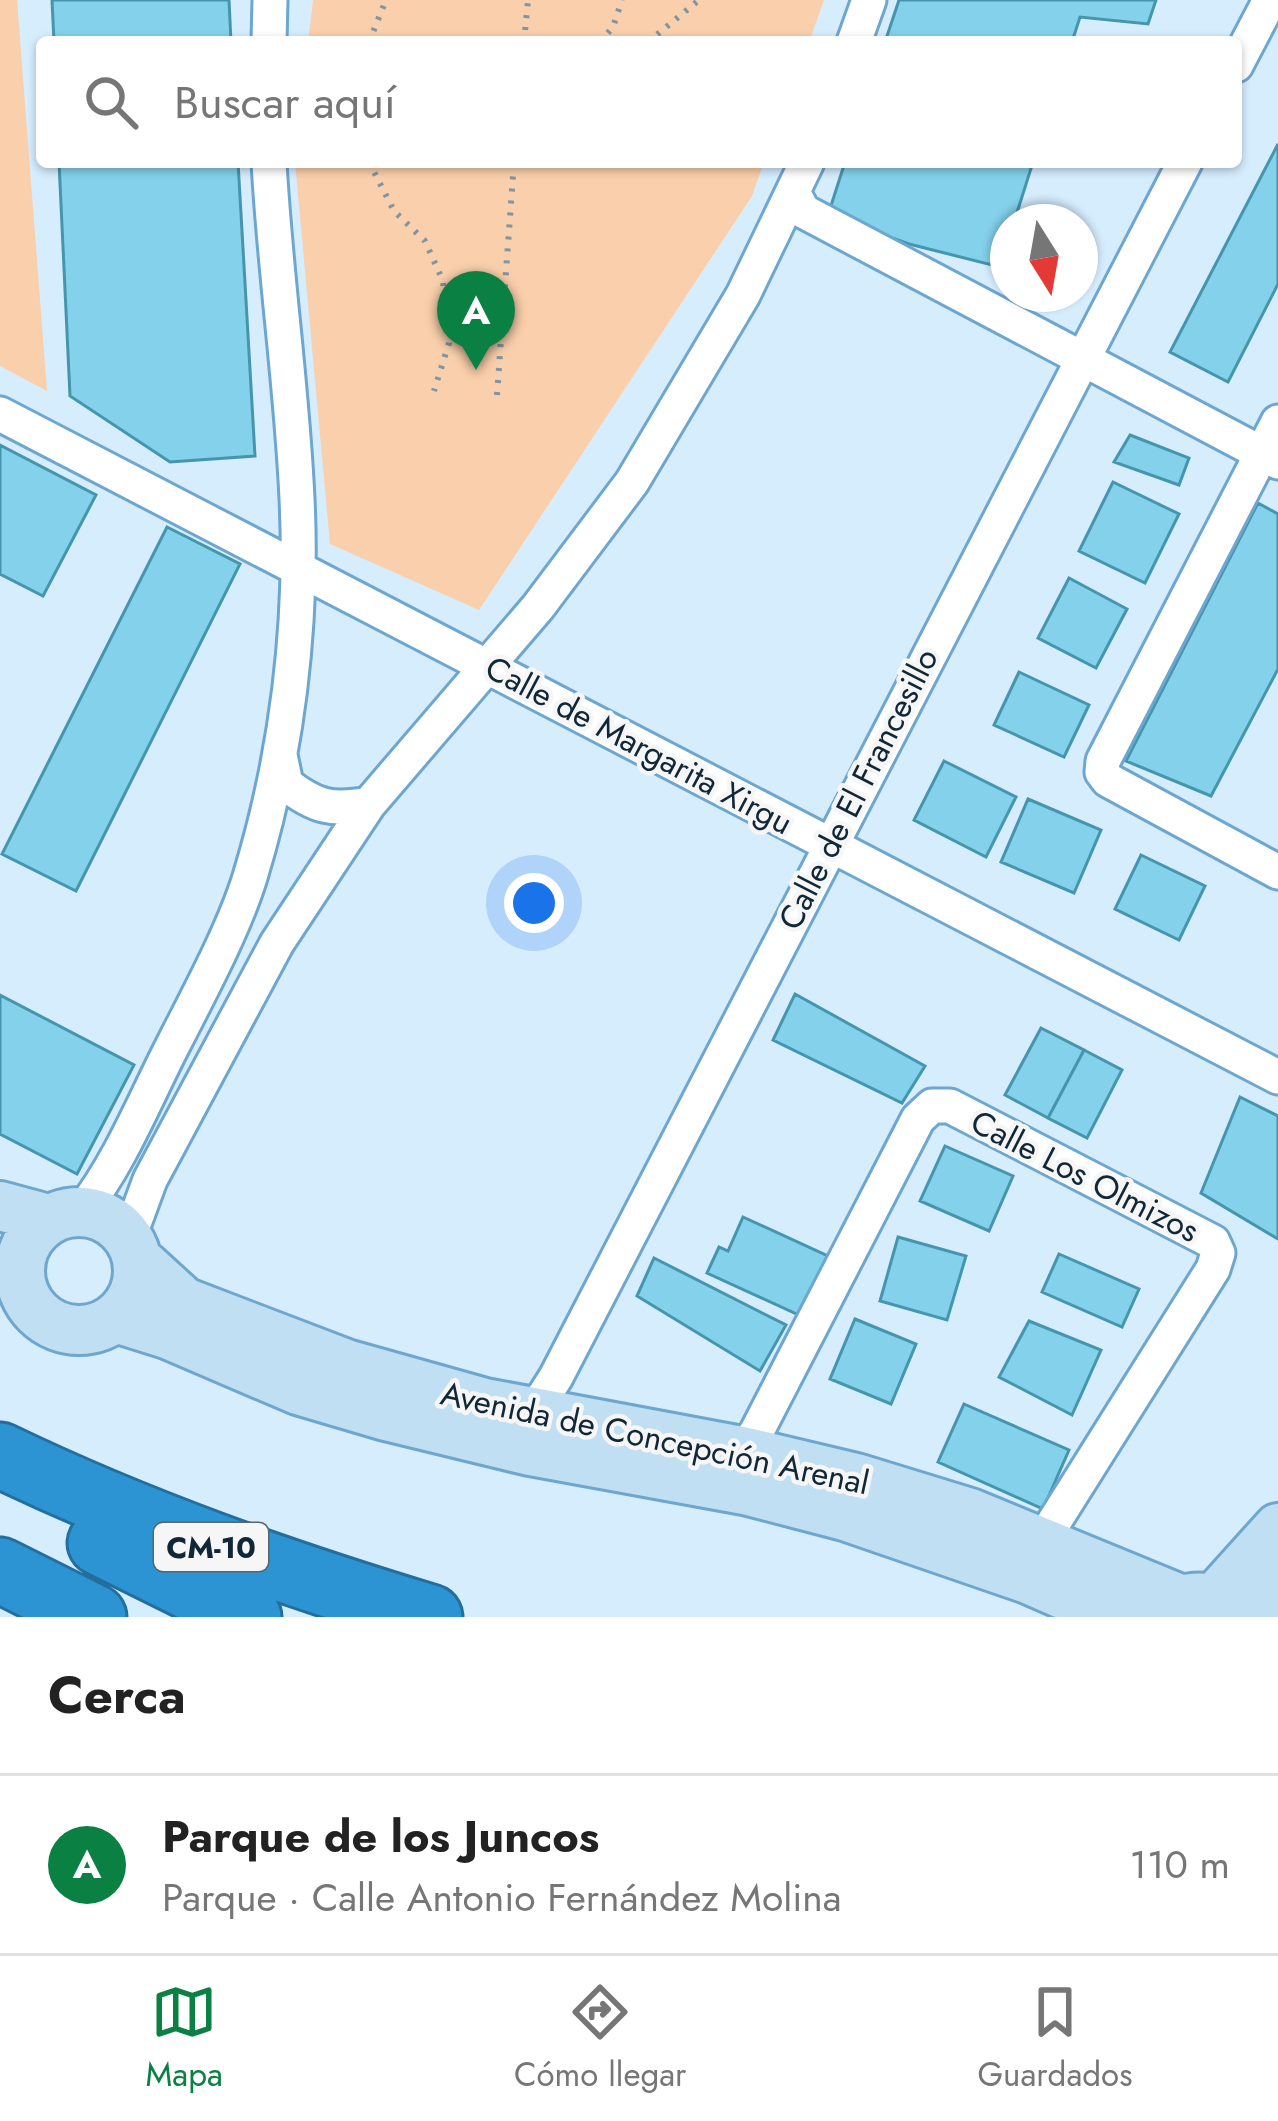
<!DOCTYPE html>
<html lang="es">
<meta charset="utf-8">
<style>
body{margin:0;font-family:Jost,sans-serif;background:#f2f2f2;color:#222}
.compass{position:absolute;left:990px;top:204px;width:108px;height:108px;border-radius:50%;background:#fff;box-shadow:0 3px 9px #0004;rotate:169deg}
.you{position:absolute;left:534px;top:903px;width:42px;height:42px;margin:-30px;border:9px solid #fff;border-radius:50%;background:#1a73e8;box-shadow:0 0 0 18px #1a73e833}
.badge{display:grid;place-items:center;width:78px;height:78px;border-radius:50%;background:#0b8043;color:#fff;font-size:39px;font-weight:700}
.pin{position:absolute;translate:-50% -99px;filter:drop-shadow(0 3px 6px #0008)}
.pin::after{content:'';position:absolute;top:63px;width:42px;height:36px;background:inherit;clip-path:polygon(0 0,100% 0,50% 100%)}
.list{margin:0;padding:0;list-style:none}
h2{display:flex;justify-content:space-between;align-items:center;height:156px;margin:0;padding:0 48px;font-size:51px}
h2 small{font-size:39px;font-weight:400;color:#767676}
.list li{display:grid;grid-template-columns:78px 1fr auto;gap:36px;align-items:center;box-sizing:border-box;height:180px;padding:0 48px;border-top:3px solid #e0e0e0}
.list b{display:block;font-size:45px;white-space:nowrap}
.list p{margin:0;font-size:39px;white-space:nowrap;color:#767676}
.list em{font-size:39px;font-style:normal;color:#767676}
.icon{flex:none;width:66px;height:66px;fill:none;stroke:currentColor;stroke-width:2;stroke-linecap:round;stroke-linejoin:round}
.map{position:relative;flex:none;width:1278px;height:1617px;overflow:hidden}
.search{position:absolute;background:#fff;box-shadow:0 3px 9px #0004;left:36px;right:36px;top:36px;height:132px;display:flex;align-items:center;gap:30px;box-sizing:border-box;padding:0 42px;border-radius:12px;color:#767676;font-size:45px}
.sheet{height:336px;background:#fff}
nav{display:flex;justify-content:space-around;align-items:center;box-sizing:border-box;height:168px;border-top:3px solid #e0e0e0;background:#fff;font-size:33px;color:#767676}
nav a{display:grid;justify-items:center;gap:6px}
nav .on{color:#0b8043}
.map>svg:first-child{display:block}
</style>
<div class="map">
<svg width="1278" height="1617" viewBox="0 0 1278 1617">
<rect width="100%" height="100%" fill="#d6edfe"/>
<!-- green -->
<path fill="#facfab" d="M 0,0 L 17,0 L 47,391 L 0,366 Z
M 313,0 L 824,0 L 809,42 L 308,42 Z
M 295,162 L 764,162 L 752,196 L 479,610 L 330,544 Z"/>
<!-- building -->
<path fill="#83d1eb" stroke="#4695ae" stroke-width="3" d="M 52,0 L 229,0 L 231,42 L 54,42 Z
M 899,0 L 1156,0 L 1148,24 L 1080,17 L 1072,42 L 885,42 Z
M 1278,144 L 1278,284 L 1228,382 L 1170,352 Z
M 59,162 L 238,162 L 255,456 L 170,462 L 70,396 Z
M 845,162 L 1033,162 L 1014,222 L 1008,222 L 1008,242 L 1000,267 L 909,244 L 828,215 Z
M 1130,435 L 1189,458 L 1179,485 L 1114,462 Z
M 0,445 L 96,495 L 43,596 L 0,574 Z
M 1113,482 L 1179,514 L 1145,583 L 1079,551 Z
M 1258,503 L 1278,514 L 1278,669 L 1211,796 L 1126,761 Z
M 167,527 L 240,564 L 76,891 L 2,854 Z
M 1069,578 L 1127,609 L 1096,668 L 1038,638 Z
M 1019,672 L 1089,705 L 1064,757 L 994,725 Z
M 944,761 L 1016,797 L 986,857 L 914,820 Z
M 1028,799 L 1101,830 L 1074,893 L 1001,862 Z
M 1141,855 L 1205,886 L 1179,940 L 1115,909 Z
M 795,994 L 925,1066 L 902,1103 L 773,1040 Z
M 0,995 L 134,1065 L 77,1174 L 0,1134 Z
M 1041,1028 L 1084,1050 L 1048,1118 L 1005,1095 Z
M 1084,1050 L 1122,1070 L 1087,1138 L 1048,1118 Z
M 1240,1097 L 1278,1116 L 1278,1239 L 1201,1193 Z
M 945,1146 L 1013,1176 L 989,1231 L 920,1201 Z
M 743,1217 L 828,1256 L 801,1316 L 707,1273 L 719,1247 L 728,1251 Z
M 898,1237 L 966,1256 L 947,1320 L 880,1301 Z
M 1059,1254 L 1139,1289 L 1122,1327 L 1042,1292 Z
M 654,1258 L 786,1325 L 760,1371 L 637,1296 Z
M 855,1319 L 916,1344 L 891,1404 L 830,1379 Z
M 1029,1321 L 1101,1350 L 1072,1415 L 999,1377 Z
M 964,1404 L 1069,1450 L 1043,1509 L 938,1462 Z"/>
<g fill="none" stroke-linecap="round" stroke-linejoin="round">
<defs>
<path id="street" d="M 269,42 L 270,0
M 854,42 L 869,0
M 1236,65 L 1270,0
M 794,194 L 803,211 L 1278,462
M 0,414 L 1278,1077
M 1278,422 L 1103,761 L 1102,772 L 1108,780 L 1278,872
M 280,755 L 286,784 C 315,807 332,811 369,804
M 82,1211 C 121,1161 145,1099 174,1043 C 199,994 234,929 250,877 C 287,756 303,625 297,499 C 292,386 275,274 269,162
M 129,1237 L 150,1180 L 277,943 L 369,804 L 538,607 L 632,482 L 743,295 L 807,162
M 526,1412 L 544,1396 L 556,1377 L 1185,162
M 742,1451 L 756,1433 L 918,1119 L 932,1106 L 950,1106 L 1213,1242 L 1218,1253 L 1213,1269 L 1054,1522 L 1049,1544"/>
<path id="secondary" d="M 0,1206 L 48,1219
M20 1271a59 59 0 1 1 118 0a59 59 0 1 1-118 0Z
M 138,1260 L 184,1302 L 346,1364 L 485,1403 L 742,1451 L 856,1478 L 970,1513 L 1182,1600
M 116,1318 L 167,1334 L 298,1390 L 386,1416 L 530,1451 L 749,1491 L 845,1516 L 1028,1579 L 1115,1617
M 1214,1599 L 1278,1528
M 1156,1615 C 1179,1591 1226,1592 1248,1617
M 1258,1617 L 1278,1586"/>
<path id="highway" d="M 0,1455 C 139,1522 282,1572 430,1617
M 100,1543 L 249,1617
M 0,1570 L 94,1617"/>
</defs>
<!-- street casing -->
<use href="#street" stroke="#6da6cf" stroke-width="39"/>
<!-- secondary casing -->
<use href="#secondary" stroke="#6da6cf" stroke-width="54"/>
<!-- highway casing -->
<use href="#highway" stroke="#236e9d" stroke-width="69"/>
<!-- path -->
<path stroke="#7e95a6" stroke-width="6" stroke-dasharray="3 9" stroke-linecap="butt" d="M 369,42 L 386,0
M 524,42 L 528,0
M 600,42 L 613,27 L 622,0
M 648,42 L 699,0
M 369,162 L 394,211 L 425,241 L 443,281 L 449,343 L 434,391
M 497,395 L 514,162"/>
<!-- street -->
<use href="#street" stroke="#fff" stroke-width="33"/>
<!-- secondary -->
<use href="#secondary" stroke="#c0dff2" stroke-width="48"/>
<!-- highway -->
<use href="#highway" stroke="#2d94d3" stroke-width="63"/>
</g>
<g text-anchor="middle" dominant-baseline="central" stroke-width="9" stroke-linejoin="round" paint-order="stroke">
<!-- shield labels -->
<rect fill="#f6f6f6" stroke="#556571" stroke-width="3" x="154" y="1523" width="114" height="48" rx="9"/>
<g font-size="30" font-weight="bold" fill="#102738">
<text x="211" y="1547">CM-10</text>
</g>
<!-- street labels -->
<g font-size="33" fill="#102738" stroke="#f6f6f6">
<text transform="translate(639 745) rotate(28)">Calle de Margarita Xirgu</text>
<text transform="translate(858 789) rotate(-63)">Calle de El Francesillo</text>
<text transform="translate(1085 1176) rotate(27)">Calle Los Olmizos</text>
<text transform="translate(655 1438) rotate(12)">Avenida de Concepción Arenal</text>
</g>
</g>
</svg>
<svg class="compass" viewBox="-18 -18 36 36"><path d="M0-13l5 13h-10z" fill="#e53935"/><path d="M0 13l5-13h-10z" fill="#767676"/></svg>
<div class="you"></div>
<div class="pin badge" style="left:476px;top:370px">A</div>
<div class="search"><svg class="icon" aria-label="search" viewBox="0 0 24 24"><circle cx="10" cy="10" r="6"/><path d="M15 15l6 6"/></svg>Buscar aquí</div>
</div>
<section class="sheet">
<h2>Cerca<small></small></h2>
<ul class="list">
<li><span class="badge">A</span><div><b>Parque de los Juncos</b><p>Parque · Calle Antonio Fernández Molina</p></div><em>110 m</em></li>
</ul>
</section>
<nav>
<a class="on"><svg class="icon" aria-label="map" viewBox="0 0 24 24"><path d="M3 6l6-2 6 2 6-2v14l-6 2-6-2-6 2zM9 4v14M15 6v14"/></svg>Mapa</a>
<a><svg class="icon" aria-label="directions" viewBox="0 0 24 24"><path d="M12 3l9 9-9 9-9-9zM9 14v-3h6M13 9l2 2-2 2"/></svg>Cómo llegar</a>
<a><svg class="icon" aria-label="saved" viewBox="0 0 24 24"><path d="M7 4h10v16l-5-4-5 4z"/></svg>Guardados</a>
</nav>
